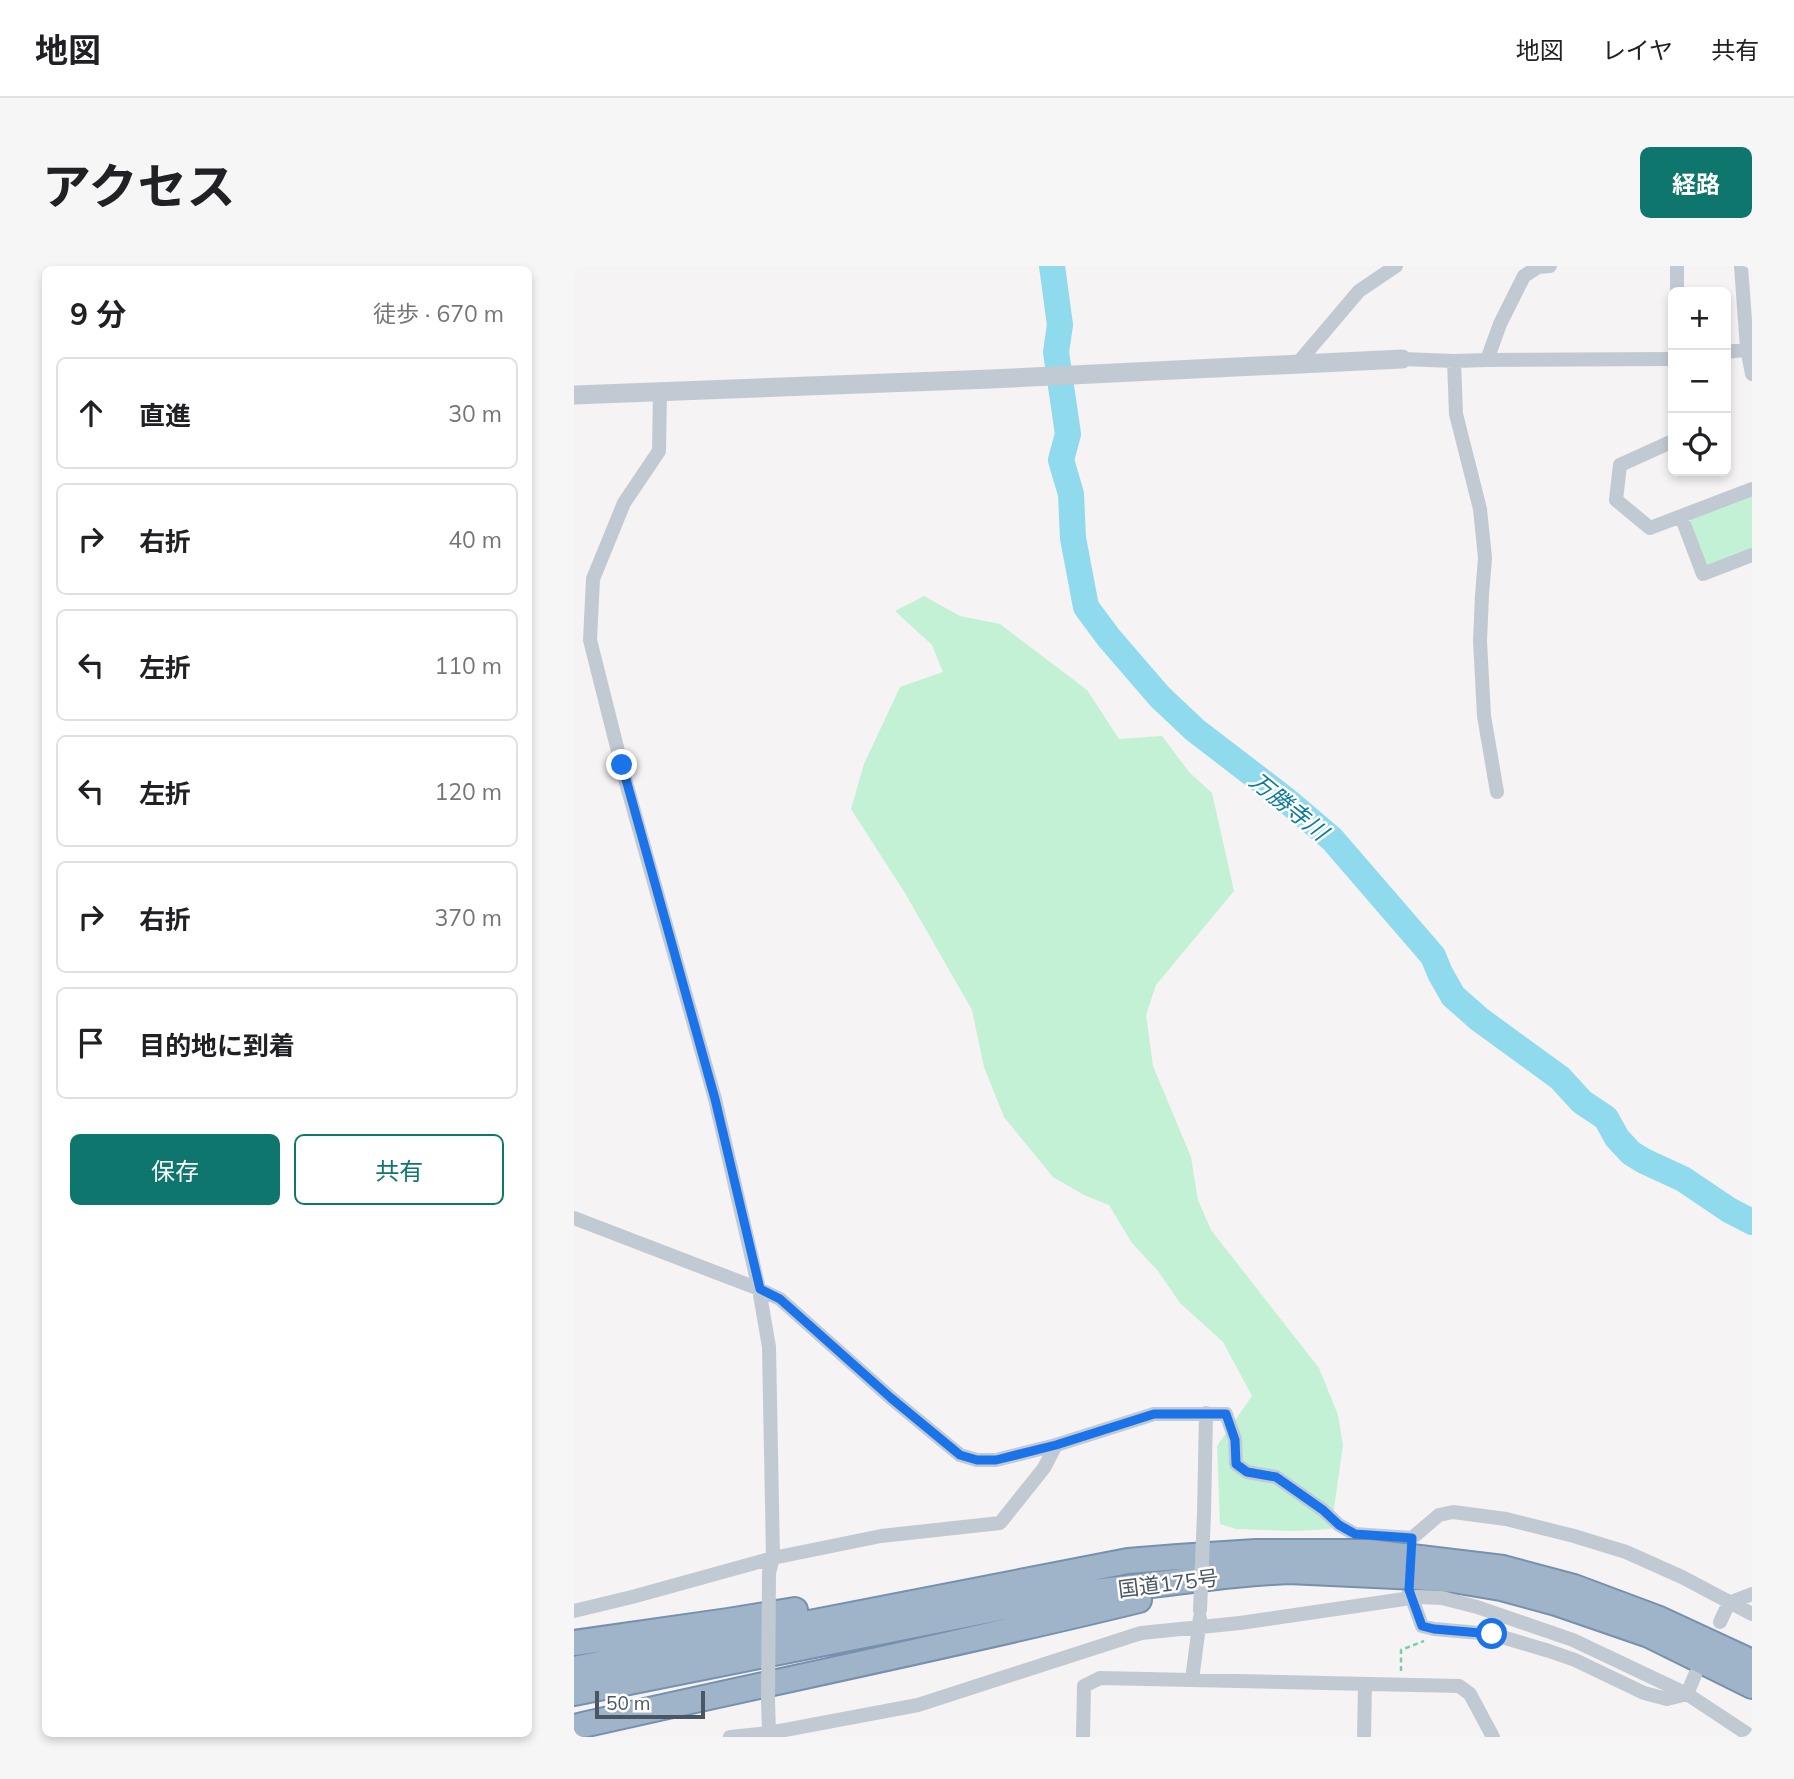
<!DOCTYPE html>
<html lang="ja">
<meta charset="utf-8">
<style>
body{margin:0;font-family:Mulish,"Noto Sans JP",sans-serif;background:#f6f6f6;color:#202124}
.controls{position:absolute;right:21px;top:21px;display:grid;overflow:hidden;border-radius:10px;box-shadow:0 4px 10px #0003}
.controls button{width:63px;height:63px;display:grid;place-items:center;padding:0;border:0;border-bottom:2px solid #e0e0e0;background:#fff;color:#202124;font:35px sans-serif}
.scale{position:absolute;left:21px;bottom:18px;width:110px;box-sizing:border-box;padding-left:7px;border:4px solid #4a5661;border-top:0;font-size:19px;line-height:24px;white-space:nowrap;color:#4a5661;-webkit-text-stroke:5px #fff;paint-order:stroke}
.stop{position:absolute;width:21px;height:21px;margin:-16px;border:5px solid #1a73e8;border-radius:50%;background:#fff}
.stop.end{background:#1a73e8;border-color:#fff;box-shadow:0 2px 7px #0008}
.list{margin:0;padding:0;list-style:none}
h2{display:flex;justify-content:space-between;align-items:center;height:91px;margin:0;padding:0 28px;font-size:30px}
h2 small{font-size:23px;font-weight:400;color:#757577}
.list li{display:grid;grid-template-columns:46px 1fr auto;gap:21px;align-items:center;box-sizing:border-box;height:112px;margin:0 14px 14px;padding:0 14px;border:2px solid #e0e0e0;border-radius:10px}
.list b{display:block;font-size:26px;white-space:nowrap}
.list em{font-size:23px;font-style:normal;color:#757577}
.actions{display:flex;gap:14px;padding:21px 28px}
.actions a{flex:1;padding:16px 0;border:2px solid #0f766e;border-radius:10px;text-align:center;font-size:24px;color:#0f766e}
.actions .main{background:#0f766e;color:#fff}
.icon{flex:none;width:38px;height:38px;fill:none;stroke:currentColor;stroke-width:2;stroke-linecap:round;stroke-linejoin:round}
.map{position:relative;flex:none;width:1178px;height:1471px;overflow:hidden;border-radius:10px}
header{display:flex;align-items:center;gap:42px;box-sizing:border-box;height:98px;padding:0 35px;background:#fff;border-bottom:2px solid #e0e0e0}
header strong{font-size:33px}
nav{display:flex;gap:38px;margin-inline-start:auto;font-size:24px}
.intro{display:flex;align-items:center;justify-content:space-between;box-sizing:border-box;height:168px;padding:0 42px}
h1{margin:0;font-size:49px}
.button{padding:18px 32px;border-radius:10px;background:#0f766e;color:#fff;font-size:24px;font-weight:700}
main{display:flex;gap:42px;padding:0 42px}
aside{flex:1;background:#fff;border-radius:10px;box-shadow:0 4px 10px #0003}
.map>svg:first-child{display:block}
</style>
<header>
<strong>地図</strong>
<nav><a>地図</a><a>レイヤ</a><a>共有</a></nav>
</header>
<div class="intro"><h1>アクセス</h1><a class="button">経路</a></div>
<main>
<aside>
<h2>9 分<small>徒歩 · 670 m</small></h2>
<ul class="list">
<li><svg class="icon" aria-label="ahead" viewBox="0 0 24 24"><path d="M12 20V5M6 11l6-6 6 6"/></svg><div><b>直進</b></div><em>30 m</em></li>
<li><svg class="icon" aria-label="right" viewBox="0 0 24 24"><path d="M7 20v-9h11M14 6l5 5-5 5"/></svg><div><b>右折</b></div><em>40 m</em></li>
<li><svg class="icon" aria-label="left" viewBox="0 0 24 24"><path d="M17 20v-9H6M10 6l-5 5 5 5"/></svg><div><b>左折</b></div><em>110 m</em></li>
<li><svg class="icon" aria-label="left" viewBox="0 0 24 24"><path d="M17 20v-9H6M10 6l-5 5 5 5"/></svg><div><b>左折</b></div><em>120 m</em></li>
<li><svg class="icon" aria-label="right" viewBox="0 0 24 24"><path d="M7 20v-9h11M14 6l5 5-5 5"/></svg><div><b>右折</b></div><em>370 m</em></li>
<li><svg class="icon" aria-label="arrive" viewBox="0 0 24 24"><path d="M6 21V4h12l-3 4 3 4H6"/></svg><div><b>目的地に到着</b></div></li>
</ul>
<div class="actions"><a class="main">保存</a><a>共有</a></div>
</aside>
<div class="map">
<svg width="1178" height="1471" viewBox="0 0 1178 1471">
<rect width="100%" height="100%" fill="#f5f3f3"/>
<!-- green -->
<path fill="#c3f1d5" d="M 1178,229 L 1178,284 L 1131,303 L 1116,253 Z
M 350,330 L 386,350 L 426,358 L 513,424 L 545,473 L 588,470 L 615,506 L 638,527 L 660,625 L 582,719 L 572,749 L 579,800 L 617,891 L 624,934 L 637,964 L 745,1102 L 764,1149 L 769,1179 L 757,1263 L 721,1265 L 662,1263 L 646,1258 L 643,1180 L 678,1130 L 649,1076 L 606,1037 L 584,1005 L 558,977 L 535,939 L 510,929 L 479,911 L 430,851 L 410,801 L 398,744 L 331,627 L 277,543 L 290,498 L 326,421 L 369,406 L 358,379 L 321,345 Z"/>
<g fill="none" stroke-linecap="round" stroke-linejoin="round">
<!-- river -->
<path stroke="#90daee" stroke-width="26" d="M 478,0 L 486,59 L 482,86 L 494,168 L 487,194 L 497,228 L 499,272 L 512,341 L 535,372 L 586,431 L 621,464 L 711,533 L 758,573 L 859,690 L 866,707 L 879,730 L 905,753 L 986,812 L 1008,836 L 1032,852 L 1043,872 L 1057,887 L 1070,895 L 1109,913 L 1155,944 L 1178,956"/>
<defs>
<path id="trunk" d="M 846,1292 L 929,1302 L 1000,1321 L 1083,1352 L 1178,1396
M 843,1311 L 879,1314 L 927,1322 L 982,1337 L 1075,1369 L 1178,1420
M 0,1377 L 154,1355 L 221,1344
M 0,1403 L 554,1295 L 604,1291 L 682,1286
M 0,1427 L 480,1331 L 650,1310 L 682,1307
M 0,1461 C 188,1418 378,1380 565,1334"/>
</defs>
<!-- trunk casing -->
<use href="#trunk" stroke="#7690ad" stroke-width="28"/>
<!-- path -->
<path stroke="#7ad0a6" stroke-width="2.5" stroke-dasharray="5 3.5" stroke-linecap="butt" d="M 827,1405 L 827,1384 L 850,1375"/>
<!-- minor -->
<path stroke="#c1cad2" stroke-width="14" d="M 1167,0 L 1173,83 L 1178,108
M 1103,26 L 1103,0
M 1152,86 L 1178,83
M 828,93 L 880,95 L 913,94 L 1099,93
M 913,94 L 926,58 L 950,10 L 964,1 L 976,0
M 880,95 L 882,148 L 906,243 L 911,292 L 908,329 L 906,375 L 910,450 L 923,526
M 723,98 L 785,25 L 822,0
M 86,125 L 85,185 L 50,237 L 19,313 L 16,374 L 51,513 L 141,833 L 185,1023 L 195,1081 L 199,1292 L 195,1307
M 1099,175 L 1046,199 L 1042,234 L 1076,262 L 1178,223
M 1107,250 L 1129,308 L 1178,289
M 0,952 L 185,1023 L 206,1033 L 317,1132 L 386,1189 L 403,1194 L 422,1194 L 482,1179 L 580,1148 L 652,1148 L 661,1173 L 662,1198 L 673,1206 L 702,1211 L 749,1244 L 765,1259 L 781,1268 L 838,1272 L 865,1249 L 879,1246 L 932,1253 L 1000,1270 L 1052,1286 L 1108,1311 L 1178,1348
M 630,1248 L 632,1147
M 836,1303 L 835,1324 L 848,1360 L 860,1363 L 918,1368 L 975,1385 L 1001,1394 L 1070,1427 L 1093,1433 L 1113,1428
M 844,1331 L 868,1332 L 903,1341 L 999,1374 L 1113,1428 L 1178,1471
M 0,1345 L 58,1331 L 199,1292 L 307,1270 L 426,1257 L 470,1202 L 482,1179
M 1146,1356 L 1155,1337 L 1178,1328
M 618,1414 L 626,1352
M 1113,1428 L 1121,1409
M 156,1471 L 195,1467 L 344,1439 L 567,1367 L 666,1357
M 194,1471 L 195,1467 L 194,1434
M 509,1471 L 510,1420 L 526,1412 L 885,1420 L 896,1428 L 919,1471
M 790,1471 L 791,1418"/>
<!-- tertiary -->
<path stroke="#c1cad2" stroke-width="19" d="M 0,129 L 417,113 L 828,93"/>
<!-- trunk -->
<use href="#trunk" stroke="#9fb4c9" stroke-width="24"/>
<defs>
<path id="trunk-bridge" d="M 682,1286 L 795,1286 L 846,1292
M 682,1307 L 714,1305 L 843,1311"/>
</defs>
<!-- trunk-bridge casing -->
<use href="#trunk-bridge" stroke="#7690ad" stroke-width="28" stroke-linecap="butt"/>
<!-- minor-bridge -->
<path stroke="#c1cad2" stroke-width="14" d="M 626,1344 L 630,1248
M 666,1357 L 844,1331
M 194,1434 L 195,1307"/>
<!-- trunk-bridge -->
<use href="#trunk-bridge" stroke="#9fb4c9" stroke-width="24"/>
</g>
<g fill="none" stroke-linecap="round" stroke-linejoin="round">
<!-- route -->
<path stroke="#1a73e8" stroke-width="9" d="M 48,499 L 141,833 L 186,1023 L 206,1033 L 317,1132 L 386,1189 L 403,1194 L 422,1194 L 482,1179 L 580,1148 L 652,1148 L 661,1174 L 662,1198 L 673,1206 L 702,1211 L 749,1244 L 765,1259 L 781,1268 L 838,1272 L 835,1324 L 848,1360 L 860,1363 L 918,1368"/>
</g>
<g text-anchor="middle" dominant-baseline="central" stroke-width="5" stroke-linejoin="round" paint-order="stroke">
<!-- street labels -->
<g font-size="21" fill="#4a5661" stroke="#fff">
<text transform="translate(594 1317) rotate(-7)">国道175号</text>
</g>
<!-- water labels -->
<g font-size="23" font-style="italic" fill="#0c7c9b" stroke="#fff">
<text transform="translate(715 540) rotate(39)">万勝寺川</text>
</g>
</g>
</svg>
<div class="controls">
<button>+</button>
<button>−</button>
<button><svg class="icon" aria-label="locate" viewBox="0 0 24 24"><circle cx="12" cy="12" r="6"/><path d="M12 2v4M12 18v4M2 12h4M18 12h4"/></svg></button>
</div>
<div class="scale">50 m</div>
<div class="stop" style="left:918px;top:1368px"></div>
<div class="stop end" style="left:48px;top:499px"></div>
</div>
</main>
